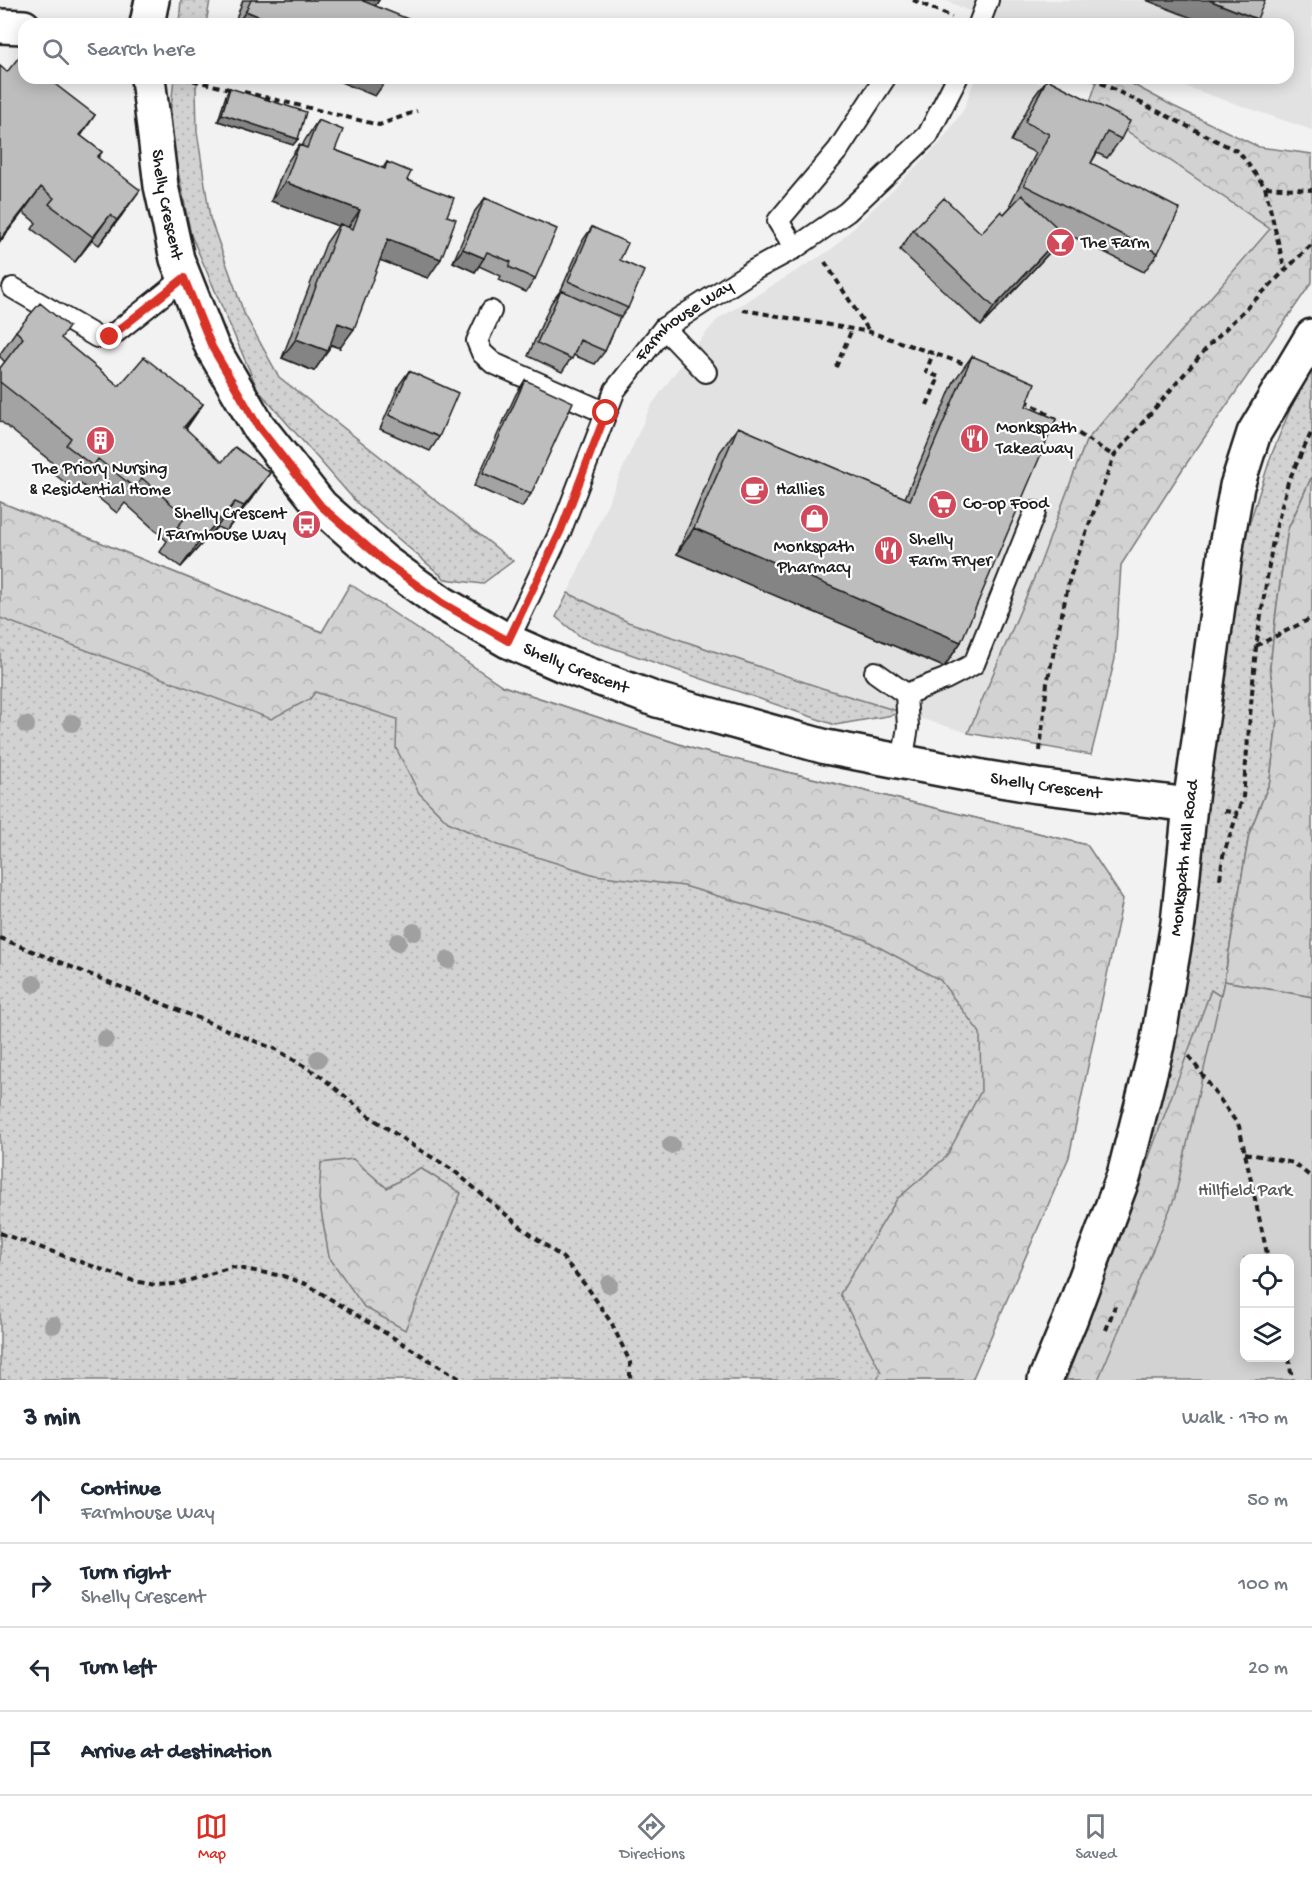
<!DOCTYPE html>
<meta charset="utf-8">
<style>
body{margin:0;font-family:"Gochi Hand",sans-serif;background:#f2f2f3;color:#1f2937}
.controls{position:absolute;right:18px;bottom:18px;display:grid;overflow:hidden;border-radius:12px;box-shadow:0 3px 15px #0003}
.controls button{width:54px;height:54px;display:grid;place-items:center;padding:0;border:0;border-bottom:2px solid #e0e1e3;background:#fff;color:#1f2937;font:30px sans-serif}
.stop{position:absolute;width:18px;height:18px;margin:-14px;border:4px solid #d93025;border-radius:50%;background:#fff}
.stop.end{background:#d93025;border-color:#fff;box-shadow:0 2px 6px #0008}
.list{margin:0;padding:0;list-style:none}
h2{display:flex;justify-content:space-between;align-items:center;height:78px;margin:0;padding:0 24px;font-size:26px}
h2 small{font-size:20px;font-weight:400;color:#747a83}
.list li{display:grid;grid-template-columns:39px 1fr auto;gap:18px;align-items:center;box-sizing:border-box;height:84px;padding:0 24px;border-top:2px solid #e0e1e3}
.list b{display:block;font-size:22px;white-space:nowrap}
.list p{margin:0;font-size:20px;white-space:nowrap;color:#747a83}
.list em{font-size:20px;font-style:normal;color:#747a83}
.icon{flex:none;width:33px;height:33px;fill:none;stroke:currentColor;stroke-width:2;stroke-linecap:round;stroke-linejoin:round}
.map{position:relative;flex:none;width:1312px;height:1380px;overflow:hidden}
.search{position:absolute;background:#fff;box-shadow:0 3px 15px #0003;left:18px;right:18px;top:18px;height:66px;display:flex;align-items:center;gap:15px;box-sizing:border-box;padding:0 21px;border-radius:18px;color:#747a83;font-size:22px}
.sheet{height:414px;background:#fff}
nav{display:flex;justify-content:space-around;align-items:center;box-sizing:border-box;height:84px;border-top:2px solid #e0e1e3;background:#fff;font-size:16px;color:#747a83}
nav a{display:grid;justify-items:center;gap:3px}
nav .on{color:#d93025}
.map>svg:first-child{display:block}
</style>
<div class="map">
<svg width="1312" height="1380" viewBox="0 0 1312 1380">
<defs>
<pattern id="grass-dots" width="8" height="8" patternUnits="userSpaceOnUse" patternTransform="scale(1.5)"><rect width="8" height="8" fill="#d2d2d2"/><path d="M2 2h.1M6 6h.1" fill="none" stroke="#b4b4b4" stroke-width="1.8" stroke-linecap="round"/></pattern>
<pattern id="forest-crowns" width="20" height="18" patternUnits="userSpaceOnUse" patternTransform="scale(1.5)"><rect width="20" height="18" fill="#d2d2d2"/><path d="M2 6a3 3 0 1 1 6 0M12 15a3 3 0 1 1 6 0" fill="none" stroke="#b4b4b4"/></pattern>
</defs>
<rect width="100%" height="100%" fill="#f2f2f2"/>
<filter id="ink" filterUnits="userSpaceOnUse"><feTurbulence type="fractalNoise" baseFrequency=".0167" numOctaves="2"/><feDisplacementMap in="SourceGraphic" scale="12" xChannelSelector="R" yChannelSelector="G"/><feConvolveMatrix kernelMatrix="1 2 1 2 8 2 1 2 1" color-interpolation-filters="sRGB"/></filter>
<g filter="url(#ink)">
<!-- built -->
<path fill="#e2e2e2" d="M 945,0 L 1312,0 L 1312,130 L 1161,78 L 1288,78 L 1288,24 L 1003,24 L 982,17 Z
M 975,78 L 1028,78 L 1089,105 L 1271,229 L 1086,441 L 1040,564 L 968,733 L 822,688 L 628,622 L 568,593 L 650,407 L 691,351 L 718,319 L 832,249 L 940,143 L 964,109 Z"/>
<!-- grass -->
<path fill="url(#grass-dots)" stroke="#777" stroke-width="1.5" d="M 181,0 L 210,0 L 206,24 L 179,24 Z
M 174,78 L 198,78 L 196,88 L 197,131 L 210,218 L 244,313 L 279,377 L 513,561 L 482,584 L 445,579 L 357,503 L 258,390 L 191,235 L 169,127 Z
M 1312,367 L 1312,476 L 1288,529 L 1277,604 L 1270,667 L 1277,721 L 1270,781 L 1249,834 L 1224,981 L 1175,1197 L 1098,1380 L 1065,1380 L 1083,1341 L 1127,1215 L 1225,637 L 1247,531 L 1271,456 L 1300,385 Z
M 0,502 L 322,632 L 503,686 L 697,750 L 1087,845 L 963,1380 L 0,1380 Z
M 568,593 L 628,622 L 822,688 L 904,713 L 835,725 L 581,637 L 556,617 Z"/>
<!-- forest -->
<path fill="url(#forest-crowns)" stroke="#777" stroke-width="1.5" d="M 1098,78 L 1121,78 L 1173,106 L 1259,147 L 1312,154 L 1312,282 L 1182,470 L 1121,565 L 1115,659 L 1091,755 L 968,733 L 1040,564 L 1086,441 L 1270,229 L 1089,105 Z
M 1312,476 L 1312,997 L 1224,981 L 1249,834 L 1270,781 L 1277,721 L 1270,667 L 1277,604 L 1288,529 Z
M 0,502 L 322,632 L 350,584 L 503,686 L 697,750 L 1087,845 L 1123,899 L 1069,1157 L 972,1380 L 877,1380 L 881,1372 L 840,1294 L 897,1199 L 946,1157 L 981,1091 L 980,1033 L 940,980 L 864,939 L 684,886 L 595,875 L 498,845 L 448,822 L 419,793 L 396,748 L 397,719 L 315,692 L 310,699 L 271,719 L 0,618 Z
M 1211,990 L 1268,1027 L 1145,1380 L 1066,1380 Z
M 353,1159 L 387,1188 L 420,1168 L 461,1193 L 405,1330 L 364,1307 L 329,1257 L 319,1199 L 321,1163 Z"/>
<!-- park -->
<path fill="#d2d2d2" stroke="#777" stroke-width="1.5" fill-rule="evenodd" d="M 1224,981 L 1312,997 L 1312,1380 L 1098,1380 L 1175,1197 ZM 1244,1258 L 1290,1258 L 1290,1358 L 1244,1358 Z"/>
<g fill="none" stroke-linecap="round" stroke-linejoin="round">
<defs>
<g id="service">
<path d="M 979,24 L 988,0"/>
<path d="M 795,248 L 778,221 L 838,150 L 885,78"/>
<path d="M 13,288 L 97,337 L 110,337 L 184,278"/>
<path d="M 491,311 L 477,341 L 482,353 L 493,363 L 606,413"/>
<path d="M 664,328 L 706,372"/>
<path id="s1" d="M 508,641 L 561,530 L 615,390 L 664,328 L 754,270 L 795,248 L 847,212 L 928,135 L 957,78"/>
<path d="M 875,672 L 906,694 L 908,727 L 902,762"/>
<path d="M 906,694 L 945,679 L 974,664 L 1035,512"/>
</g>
<path id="minor" d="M 0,26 L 24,27"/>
<g id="tertiary">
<path d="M 147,24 L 152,0"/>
<path id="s2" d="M 148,78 L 161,186 L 177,259 L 212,347 L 258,426 L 321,506 L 386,563 L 442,603 L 508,641 L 563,665 L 657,700 L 826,747 L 982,777 L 1037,786 L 1190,805"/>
<path id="s3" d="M 1045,1380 L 1070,1320 L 1124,1175 L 1157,1045 L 1178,923 L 1190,805 L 1227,541 L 1237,486 L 1254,433 L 1312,336"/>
</g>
</defs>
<!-- service casing -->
<use href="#service" stroke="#1c1c1c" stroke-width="24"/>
<!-- minor casing -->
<use href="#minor" stroke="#1c1c1c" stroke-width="38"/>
<!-- tertiary casing -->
<use href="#tertiary" stroke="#1c1c1c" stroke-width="38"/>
<!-- path -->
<path stroke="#1c1c1c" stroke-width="4" stroke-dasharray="6 4.5" stroke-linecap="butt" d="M 913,0 L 952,17
M 183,78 L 233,90
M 1091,78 L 1239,152 L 1265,187 L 1312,190
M 244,92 L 379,125 L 417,111
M 1265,187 L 1285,271
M 825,262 L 869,331
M 743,310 L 870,332 L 971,366
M 836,367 L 852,329
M 1025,400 L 1114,456
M 927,405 L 939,377 L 926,372 L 933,353
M 1256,646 L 1312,618
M 1040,751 L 1047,683 L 1070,577 L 1114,456 L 1211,343 L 1312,244
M 1224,811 L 1238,813
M 1220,879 L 1223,856 L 1243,797 L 1256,647 L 1273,540 L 1288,482 L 1312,431
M 0,938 L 277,1050 L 319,1075 L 369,1116 L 415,1147 L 453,1170 L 522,1228 L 563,1258 L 590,1291 L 612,1324 L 630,1362 L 630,1380
M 1189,1056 L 1239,1126 L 1268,1258
M 1245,1153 L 1294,1163 L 1312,1178
M 0,1233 L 134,1281 L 155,1285 L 178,1284 L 232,1267 L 283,1276 L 306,1284 L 462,1380
M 1106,1330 L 1115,1306
M 1289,1358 L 1292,1380"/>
<!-- service -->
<use href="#service" stroke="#fff" stroke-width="20"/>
<!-- minor -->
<use href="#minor" stroke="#fff" stroke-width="33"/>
<!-- tertiary -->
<use href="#tertiary" stroke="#fff" stroke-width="33"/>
</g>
<!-- trees -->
<g fill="#a0a0a0">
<circle cx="72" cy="723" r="9"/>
<circle cx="26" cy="725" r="9"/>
<circle cx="414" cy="932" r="9"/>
<circle cx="398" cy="942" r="9"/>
<circle cx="448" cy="960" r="9"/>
<circle cx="34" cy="984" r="9"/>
<circle cx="105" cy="1039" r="9"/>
<circle cx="318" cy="1059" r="9"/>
<circle cx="671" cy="1145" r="9"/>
<circle cx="609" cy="1284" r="9"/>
<circle cx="53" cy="1325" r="9"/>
</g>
<!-- wall -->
<path fill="#a3a3a3" stroke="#1c1c1c" stroke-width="1.5" d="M 243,0 L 379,0 L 375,6 L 412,24 L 234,24 Z
M 7,72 L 95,115 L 81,136 L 102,152 L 98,158 L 122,215 L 99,245 L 92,240 L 75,262 L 32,229 L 36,223 L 23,212 Z
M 1047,79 L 1121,139 L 1107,158 L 1097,153 L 1091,163 L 1158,253 L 1144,272 L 1058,229 L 1049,253 L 981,326 L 900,250 L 913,230 L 981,233 L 1004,214 L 1012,205 L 1010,204 L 1036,153 L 1011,141 L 1033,98 Z
M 230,88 L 298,139 L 293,145 L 218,121 L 226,95 Z
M 318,120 L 335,150 L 383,168 L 387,162 L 447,216 L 428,278 L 380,260 L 340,348 L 330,345 L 328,351 L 314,371 L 282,358 L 326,243 L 338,226 L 271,201 L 286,164 L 299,145 L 302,146 L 305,140 Z
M 485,198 L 535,279 L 526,292 L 499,280 L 501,276 L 479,266 L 475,272 L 453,262 L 475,211 Z
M 592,227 L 620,260 L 628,308 L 618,321 L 605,351 L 595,364 L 573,355 L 562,372 L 528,356 L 551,303 L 561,290 L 583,240 Z
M 16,331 L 61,339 L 119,386 L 203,404 L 186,429 L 252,498 L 226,531 L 217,527 L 181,567 L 160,552 L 167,541 L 125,503 L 117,513 L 81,484 L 76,491 L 49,470 L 53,463 L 0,421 L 0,368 L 5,362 L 0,357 L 0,354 Z
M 972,356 L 1026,406 L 961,642 L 944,667 L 677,554 L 720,452 L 738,427 L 905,498 L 954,381 Z
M 409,371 L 439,437 L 430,451 L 380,429 L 399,385 Z
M 525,380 L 531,494 L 522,507 L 474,486 L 516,394 Z"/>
<!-- shaded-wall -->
<path fill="#848484" stroke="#1c1c1c" stroke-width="1.5" d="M 360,0 L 379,0 L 366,20 Z
M 1146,0 L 1209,0 L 1257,19 L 1254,24 L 1207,24 Z
M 246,11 L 277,24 L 237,24 Z
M 331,78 L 388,78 L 375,96 Z
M 222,114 L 298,139 L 293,145 L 218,121 Z
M 285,182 L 360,210 L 346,230 L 340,224 L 338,226 L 271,201 Z
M 41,187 L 23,212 L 0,242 L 0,240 Z
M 140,190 L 122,215 L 99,245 L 117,220 Z
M 110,215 L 92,240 L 75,262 L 93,237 Z
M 1063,233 L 1049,253 L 981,326 L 994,307 Z
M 388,239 L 441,259 L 428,278 L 374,258 Z
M 463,249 L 484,258 L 475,272 L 453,262 Z
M 338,323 L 354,329 L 340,348 L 325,342 Z
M 296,339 L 328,351 L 314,371 L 282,358 Z
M 203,404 L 185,429 L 184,427 Z
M 270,473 L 252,498 L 226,531 L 244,506 Z
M 235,502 L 217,527 L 181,567 L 199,542 Z
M 694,528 L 961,642 L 944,667 L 677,554 Z"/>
<!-- building -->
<path fill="#bdbdbd" stroke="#1c1c1c" stroke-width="1.5" d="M 251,0 L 364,0 L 363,1 L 413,21 L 412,24 L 277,24 L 246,11 Z
M 1209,0 L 1265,0 L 1257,19 Z
M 19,57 L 24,60 L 24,78 L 47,78 L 95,115 L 80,135 L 102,152 L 97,157 L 140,190 L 117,220 L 110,215 L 93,237 L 49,204 L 54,198 L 41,187 L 0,240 L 0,66 L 7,72 Z
M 1047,79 L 1130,121 L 1121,139 L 1107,132 L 1091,163 L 1180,209 L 1158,253 L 1024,185 L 1049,134 L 1025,122 Z
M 230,88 L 306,112 L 298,139 L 222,114 Z
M 318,120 L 343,130 L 335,150 L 385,169 L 387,162 L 411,172 L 407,180 L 454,198 L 447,216 L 456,219 L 441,259 L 388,239 L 354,329 L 338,323 L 328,351 L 296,339 L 340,224 L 353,229 L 360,210 L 285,182 L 299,145 L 307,148 Z
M 1022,195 L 1063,233 L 994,307 L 913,230 L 944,198 L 981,233 L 1001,211 L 1004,214 Z
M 485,198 L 557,229 L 535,279 L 509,267 L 511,262 L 487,252 L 484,258 L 463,249 Z
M 592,227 L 628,243 L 620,260 L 644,271 L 628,308 L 568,281 Z
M 561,290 L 620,317 L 605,351 L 580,340 L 572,359 L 537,343 Z
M 40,303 L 69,327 L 61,338 L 119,386 L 144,357 L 203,404 L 184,427 L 222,462 L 235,447 L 270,473 L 244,506 L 235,502 L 199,542 L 177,527 L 186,517 L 142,478 L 135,488 L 98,459 L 93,466 L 66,445 L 71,438 L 0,382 L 0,368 L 23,338 L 16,331 Z
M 972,356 L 1035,383 L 1026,406 L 1056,419 L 961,642 L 694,528 L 738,427 L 910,500 Z
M 409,371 L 458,393 L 439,437 L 389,415 Z
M 525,380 L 573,402 L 531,494 L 483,473 Z"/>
</g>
<g fill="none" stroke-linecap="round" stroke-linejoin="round" filter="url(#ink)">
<!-- route -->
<path stroke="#d93025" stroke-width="8" d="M 110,337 L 184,278 L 212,347 L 258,426 L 321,506 L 386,563 L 442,603 L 508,641 L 561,530 L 606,413"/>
</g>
<!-- icons -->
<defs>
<symbol id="bar-disc" viewBox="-11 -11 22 22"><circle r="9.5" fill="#d1495b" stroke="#fff"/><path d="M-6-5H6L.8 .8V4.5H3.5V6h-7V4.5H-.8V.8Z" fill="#fff"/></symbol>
<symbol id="restaurant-disc" viewBox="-11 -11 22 22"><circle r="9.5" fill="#d1495b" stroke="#fff"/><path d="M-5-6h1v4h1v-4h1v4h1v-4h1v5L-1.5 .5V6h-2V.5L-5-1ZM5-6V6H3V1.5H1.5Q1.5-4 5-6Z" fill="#fff"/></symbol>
<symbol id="building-disc" viewBox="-11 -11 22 22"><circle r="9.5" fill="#d1495b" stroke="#fff"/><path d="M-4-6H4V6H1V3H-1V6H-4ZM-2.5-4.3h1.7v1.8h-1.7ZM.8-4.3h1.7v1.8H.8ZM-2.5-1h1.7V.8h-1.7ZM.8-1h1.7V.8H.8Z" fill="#fff"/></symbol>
<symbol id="cafe-disc" viewBox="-11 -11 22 22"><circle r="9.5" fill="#d1495b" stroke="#fff"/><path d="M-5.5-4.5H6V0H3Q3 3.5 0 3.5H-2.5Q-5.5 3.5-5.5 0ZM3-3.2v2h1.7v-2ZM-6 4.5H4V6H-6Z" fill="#fff"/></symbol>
<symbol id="supermarket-disc" viewBox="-11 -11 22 22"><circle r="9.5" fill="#d1495b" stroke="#fff"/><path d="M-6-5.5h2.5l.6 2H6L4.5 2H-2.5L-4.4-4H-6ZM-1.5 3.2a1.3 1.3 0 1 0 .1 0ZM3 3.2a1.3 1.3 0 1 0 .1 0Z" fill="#fff"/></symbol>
<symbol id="shop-disc" viewBox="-11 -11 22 22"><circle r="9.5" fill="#d1495b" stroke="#fff"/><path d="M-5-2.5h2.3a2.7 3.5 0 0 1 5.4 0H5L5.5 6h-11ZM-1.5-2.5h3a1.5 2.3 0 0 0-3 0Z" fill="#fff"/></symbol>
<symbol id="bus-disc" viewBox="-11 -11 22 22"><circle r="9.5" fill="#d1495b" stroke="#fff"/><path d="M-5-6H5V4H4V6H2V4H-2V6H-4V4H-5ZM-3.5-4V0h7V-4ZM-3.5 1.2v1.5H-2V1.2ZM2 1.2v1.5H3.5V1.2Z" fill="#fff"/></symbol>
</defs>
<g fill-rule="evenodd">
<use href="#bar-disc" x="1044" y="226" width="33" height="33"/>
<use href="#restaurant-disc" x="958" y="422" width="33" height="33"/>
<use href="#building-disc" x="84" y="424" width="33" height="33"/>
<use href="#cafe-disc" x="738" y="474" width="33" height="33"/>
<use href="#supermarket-disc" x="926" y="488" width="33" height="33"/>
<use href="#shop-disc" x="798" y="502" width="33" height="33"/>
<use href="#bus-disc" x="290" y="508" width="33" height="33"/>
<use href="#restaurant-disc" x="872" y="534" width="33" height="33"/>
</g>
<g text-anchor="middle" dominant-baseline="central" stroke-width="4.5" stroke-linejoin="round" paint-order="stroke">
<!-- street labels -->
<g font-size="18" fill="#1c1c1c" stroke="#fff">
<text stroke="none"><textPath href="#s2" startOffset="128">Shelly Crescent</textPath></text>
<text stroke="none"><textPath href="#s1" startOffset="372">Farmhouse Way</textPath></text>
<text stroke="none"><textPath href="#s2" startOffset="776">Shelly Crescent</textPath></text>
<text stroke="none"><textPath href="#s2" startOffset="1262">Shelly Crescent</textPath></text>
<text stroke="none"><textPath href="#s3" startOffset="543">Monkspath Hall Road</textPath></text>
</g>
<!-- poi labels -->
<g font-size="18" fill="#1c1c1c" stroke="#fff" text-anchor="start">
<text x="1081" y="243">The Farm</text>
<text x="996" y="428">Monkspath<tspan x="996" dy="21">Takeaway</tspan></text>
<text x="100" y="469" text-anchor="middle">The Priory Nursing<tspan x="100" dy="21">&amp; Residential Home</tspan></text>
<text x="776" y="490">Hallies</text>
<text x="963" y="504">Co-op Food</text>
<text x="286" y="514" text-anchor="end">Shelly Crescent<tspan x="286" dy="21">/ Farmhouse Way</tspan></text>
<text x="909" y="540">Shelly<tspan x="909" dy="21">Farm Fryer</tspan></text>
<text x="814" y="547" text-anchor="middle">Monkspath<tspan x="814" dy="21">Pharmacy</tspan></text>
</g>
<!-- park labels -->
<g font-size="18" fill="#5c5c5c" stroke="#fff">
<text x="1245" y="1191">Hillfield Park</text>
</g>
</g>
</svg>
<div class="controls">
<button><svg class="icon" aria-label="locate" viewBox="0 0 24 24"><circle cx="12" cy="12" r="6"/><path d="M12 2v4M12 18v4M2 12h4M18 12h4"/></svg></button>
<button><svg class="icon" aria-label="layers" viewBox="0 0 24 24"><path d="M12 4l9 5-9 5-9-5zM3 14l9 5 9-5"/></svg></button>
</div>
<div class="stop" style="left:606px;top:413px"></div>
<div class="stop end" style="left:110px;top:337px"></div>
<div class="search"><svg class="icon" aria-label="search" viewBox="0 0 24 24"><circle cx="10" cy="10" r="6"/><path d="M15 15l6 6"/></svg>Search here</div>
</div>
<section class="sheet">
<h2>3 min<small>Walk · 170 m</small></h2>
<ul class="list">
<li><svg class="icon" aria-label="ahead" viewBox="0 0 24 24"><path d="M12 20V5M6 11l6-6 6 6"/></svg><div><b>Continue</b><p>Farmhouse Way</p></div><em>50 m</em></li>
<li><svg class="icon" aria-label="right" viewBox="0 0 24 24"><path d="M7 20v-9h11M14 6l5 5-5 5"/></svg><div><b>Turn right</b><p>Shelly Crescent</p></div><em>100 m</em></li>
<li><svg class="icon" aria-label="left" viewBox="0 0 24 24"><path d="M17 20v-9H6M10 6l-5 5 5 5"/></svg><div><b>Turn left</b></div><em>20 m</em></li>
<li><svg class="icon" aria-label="arrive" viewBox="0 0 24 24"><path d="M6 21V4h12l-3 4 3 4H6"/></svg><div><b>Arrive at destination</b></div></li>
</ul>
</section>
<nav>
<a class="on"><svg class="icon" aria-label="map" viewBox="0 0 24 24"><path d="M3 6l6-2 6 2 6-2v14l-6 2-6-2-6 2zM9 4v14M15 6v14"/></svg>Map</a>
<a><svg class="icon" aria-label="directions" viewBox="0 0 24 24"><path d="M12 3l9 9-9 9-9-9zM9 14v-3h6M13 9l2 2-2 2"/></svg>Directions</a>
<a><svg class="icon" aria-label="saved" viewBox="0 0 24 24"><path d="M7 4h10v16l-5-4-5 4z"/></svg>Saved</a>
</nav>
